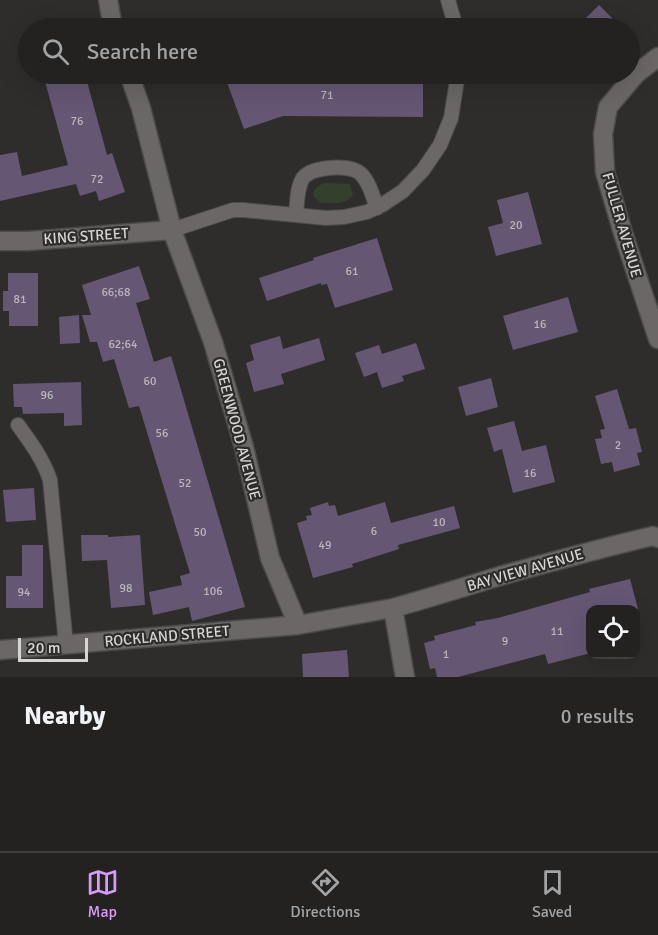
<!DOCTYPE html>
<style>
body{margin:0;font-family:Signika,sans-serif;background:#2f2f2e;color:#f1f3f6}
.controls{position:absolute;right:18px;bottom:18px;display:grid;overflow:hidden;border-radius:12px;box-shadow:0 6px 24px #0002}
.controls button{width:54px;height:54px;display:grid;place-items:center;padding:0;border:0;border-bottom:2px solid #403f3f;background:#232221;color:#f1f3f6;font:30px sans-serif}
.scale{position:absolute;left:18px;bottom:15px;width:70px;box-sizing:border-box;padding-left:6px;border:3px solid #d6d5d4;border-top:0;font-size:16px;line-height:21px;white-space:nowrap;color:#d6d5d4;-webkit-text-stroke:4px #2f2d2c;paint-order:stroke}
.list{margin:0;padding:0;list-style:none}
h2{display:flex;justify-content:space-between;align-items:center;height:78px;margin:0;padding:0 24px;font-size:26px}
h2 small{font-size:20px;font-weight:400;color:#a3a4a5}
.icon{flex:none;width:33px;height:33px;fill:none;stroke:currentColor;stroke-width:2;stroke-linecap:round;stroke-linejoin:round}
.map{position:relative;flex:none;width:658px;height:677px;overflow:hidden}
.search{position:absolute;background:#232221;box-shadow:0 6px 24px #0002;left:18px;right:18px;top:18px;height:66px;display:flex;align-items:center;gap:15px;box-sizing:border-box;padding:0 21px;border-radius:33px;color:#a3a4a5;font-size:22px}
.sheet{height:174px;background:#232221}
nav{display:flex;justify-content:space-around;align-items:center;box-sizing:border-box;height:84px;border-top:2px solid #403f3f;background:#232221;font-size:16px;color:#a3a4a5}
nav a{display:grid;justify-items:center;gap:3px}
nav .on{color:#d89af8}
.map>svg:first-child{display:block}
</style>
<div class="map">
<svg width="658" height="677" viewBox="0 0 658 677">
<rect width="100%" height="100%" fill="#2f2d2c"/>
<!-- green -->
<path fill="#32402c" d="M 325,183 L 350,184 L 353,195 C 346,205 332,203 321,203 L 313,196 C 313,188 319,185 325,183 Z"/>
<!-- building -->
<path fill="#655774" d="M 599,5 L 622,28 L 576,28 Z
M 43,74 L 85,74 L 107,155 L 112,153 L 125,192 L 99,201 L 96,191 L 80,196 L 76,184 L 0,201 L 0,155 L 17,152 L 22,176 L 68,165 Z
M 224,74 L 423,74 L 423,117 L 283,116 L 244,129 Z
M 528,192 L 542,244 L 496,256 L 488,227 L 503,223 L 497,200 Z
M 377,238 L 393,290 L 335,308 L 327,284 L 321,285 L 321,283 L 267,301 L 259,278 L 314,260 L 313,258 Z
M 139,266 L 150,299 L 136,303 L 154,362 L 171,356 L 245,607 L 192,621 L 189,607 L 153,615 L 149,592 L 182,585 L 180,576 L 190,573 L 139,406 L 129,408 L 114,359 L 103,362 L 97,342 L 90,342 L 82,315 L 91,315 L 82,285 Z
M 8,273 L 38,273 L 38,326 L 9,326 L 9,311 L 3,311 L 3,291 L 8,291 Z
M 568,297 L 578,332 L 513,350 L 503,316 Z
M 79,315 L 80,343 L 60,344 L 59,317 Z
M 280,336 L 283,349 L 319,338 L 325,360 L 281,374 L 284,384 L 254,392 L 246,363 L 254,360 L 250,345 Z
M 416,343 L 425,369 L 402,376 L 404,381 L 382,388 L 377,372 L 364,377 L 355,353 L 379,345 L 382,354 Z
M 491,378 L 498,407 L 466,416 L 458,387 Z
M 81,382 L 82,425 L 64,426 L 64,413 L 23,414 L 22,407 L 14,407 L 13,384 Z
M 617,389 L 629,429 L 636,428 L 642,452 L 637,453 L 640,465 L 614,472 L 612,462 L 601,464 L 595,439 L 602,438 L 600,430 L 605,429 L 595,396 Z
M 514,421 L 522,451 L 546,445 L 555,482 L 513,493 L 502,449 L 494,452 L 487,428 Z
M 34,488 L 36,520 L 6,522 L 3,490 Z
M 328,502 L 329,506 L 335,505 L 338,516 L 385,502 L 391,523 L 454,506 L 460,528 L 398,545 L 399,549 L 352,564 L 353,567 L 313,578 L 297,523 L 307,520 L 306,516 L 312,515 L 310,508 Z
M 81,535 L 108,535 L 108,537 L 140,535 L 145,605 L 111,608 L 107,560 L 82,561 Z
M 22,545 L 43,545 L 43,608 L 6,608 L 6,576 L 22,576 Z
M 630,579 L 638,609 L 591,609 L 591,653 L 548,664 L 545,654 L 458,677 L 437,677 L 435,668 L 430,669 L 424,643 L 435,640 L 434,636 L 476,625 L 475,622 L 498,618 L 590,592 L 589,589 Z
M 347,650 L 349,677 L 303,677 L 302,654 Z"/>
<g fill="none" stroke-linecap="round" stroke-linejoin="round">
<defs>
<path id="lane" d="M 448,0 L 456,28
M 296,215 C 297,204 297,187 303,178 C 312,166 351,164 361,174 C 370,183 373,197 377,208
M 172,230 L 233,210 L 244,210 L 326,218 L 344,217 L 367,212 L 382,205 L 403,191 L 423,170 L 440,145 L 451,118 L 458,74
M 18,425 C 31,443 43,459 50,480 L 66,645"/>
<path id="street" d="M 108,0 L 113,28
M 658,57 L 636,74 L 608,107 L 603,134 L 605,172 L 623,233 L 658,339
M 129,74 L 141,108 L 172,230 L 213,342 L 244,447 L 270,558 L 298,625 L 393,608 L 405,677
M 0,241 L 28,241 L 172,230
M 393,608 C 429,598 464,587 500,576 C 551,562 601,548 653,536 L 658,538
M 0,650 L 298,625"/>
</defs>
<!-- lane casing -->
<use href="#lane" stroke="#4c4b4a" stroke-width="16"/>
<!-- street casing -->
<use href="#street" stroke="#4c4b4a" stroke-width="21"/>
<!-- lane -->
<use href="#lane" stroke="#6a6766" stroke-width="14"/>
<!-- street -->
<use href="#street" stroke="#6a6766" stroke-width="18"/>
</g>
<g text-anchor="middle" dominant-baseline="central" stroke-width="4.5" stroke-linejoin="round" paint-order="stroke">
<!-- number labels -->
<g font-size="12" fill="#bab6bc">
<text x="327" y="95">71</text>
<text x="77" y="121">76</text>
<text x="97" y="179">72</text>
<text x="516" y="225">20</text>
<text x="352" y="271">61</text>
<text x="116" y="292">66;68</text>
<text x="20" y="299">81</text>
<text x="540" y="324">16</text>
<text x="123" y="344">62;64</text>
<text x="150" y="381">60</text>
<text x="47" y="395">96</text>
<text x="162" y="433">56</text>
<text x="618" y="445">2</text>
<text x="530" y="473">16</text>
<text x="185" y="483">52</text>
<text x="439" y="522">10</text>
<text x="374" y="531">6</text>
<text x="200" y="532">50</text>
<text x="325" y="545">49</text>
<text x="126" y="588">98</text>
<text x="213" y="591">106</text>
<text x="24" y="592">94</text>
<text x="557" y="631">11</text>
<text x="505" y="641">9</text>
<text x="446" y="654">1</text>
</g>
<!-- street labels -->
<g font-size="15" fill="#d6d5d4" stroke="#2f2d2c">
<text transform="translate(622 225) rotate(74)">FULLER AVENUE</text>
<text transform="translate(86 236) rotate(-4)">KING STREET</text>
<text transform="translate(237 429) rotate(75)">GREENWOOD AVENUE</text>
<text transform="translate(525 570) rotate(-16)">BAY VIEW AVENUE</text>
<text transform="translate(167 636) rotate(-5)">ROCKLAND STREET</text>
</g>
</g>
</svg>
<div class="controls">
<button><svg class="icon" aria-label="locate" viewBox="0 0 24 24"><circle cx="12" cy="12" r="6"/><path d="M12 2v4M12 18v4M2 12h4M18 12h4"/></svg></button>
</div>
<div class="scale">20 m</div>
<div class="search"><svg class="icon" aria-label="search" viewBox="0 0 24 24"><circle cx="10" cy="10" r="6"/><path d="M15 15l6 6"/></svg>Search here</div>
</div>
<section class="sheet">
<h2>Nearby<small>0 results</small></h2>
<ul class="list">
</ul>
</section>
<nav>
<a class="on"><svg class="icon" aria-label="map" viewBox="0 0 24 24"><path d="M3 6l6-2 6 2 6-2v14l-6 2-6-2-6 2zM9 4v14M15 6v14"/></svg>Map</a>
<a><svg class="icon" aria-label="directions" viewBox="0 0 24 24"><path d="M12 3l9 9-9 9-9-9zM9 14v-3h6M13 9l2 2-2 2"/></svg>Directions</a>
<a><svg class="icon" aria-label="saved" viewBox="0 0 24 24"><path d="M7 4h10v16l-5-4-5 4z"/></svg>Saved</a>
</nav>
